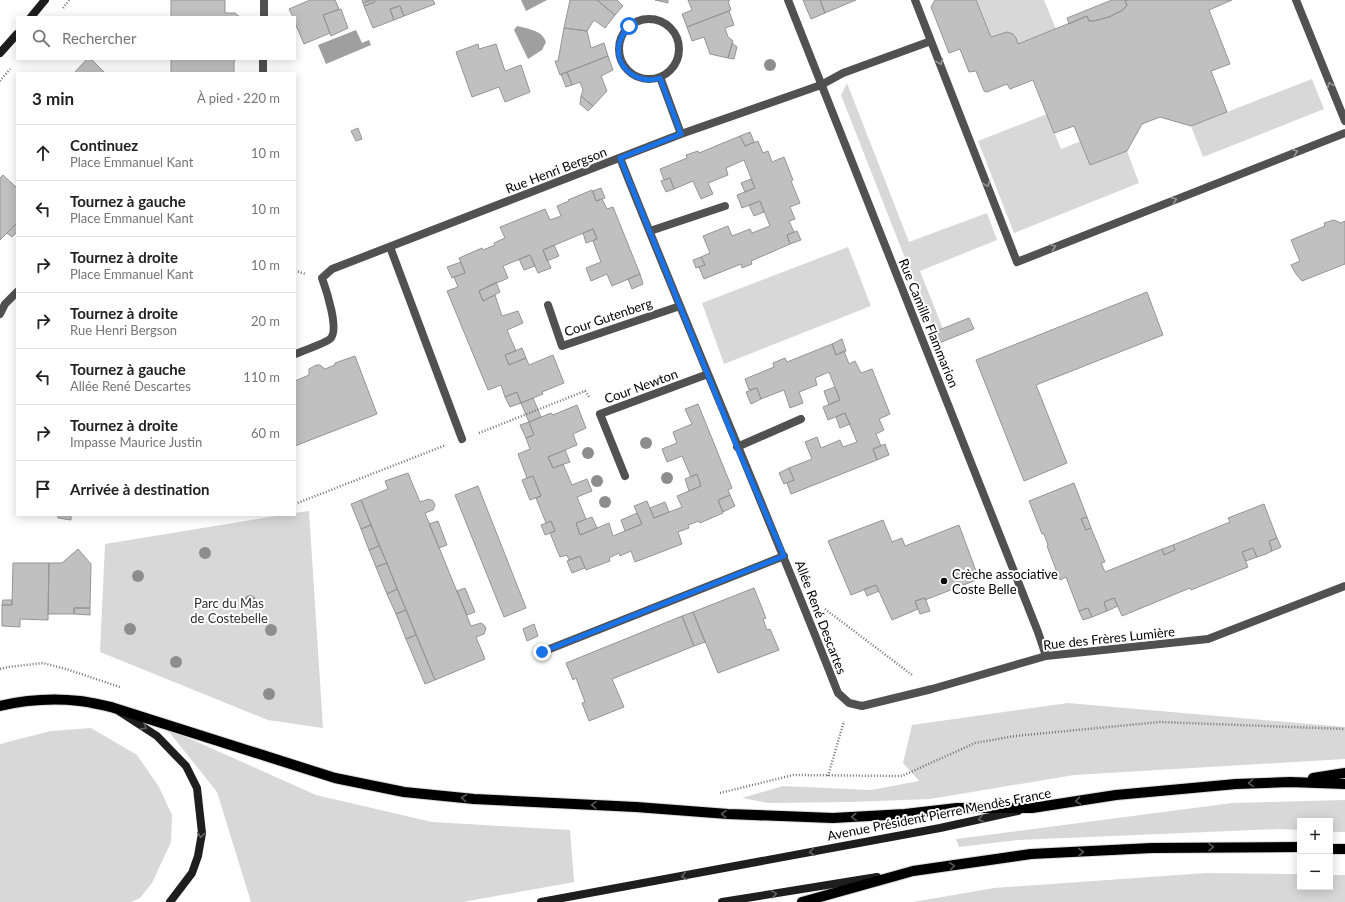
<!DOCTYPE html>
<html lang="fr">
<meta charset="utf-8">
<style>
body{margin:0;font-family:Lato,sans-serif;background:#f6f6f6;color:#222}
.controls{position:absolute;right:12px;bottom:12px;display:grid;overflow:hidden;border-radius:0px;box-shadow:0 2px 10px #0003}
.controls button{width:36px;height:36px;display:grid;place-items:center;padding:0;border:0;border-bottom:1px solid #e0e0e0;background:#fff;color:#222;font:20px sans-serif}
.stop{position:absolute;width:12px;height:12px;margin:-9px;border:3px solid #1a73e8;border-radius:50%;background:#fff}
.stop.end{background:#1a73e8;border-color:#fff;box-shadow:0 1px 4px #0008}
.list{margin:0;padding:0;list-style:none}
h2{display:flex;justify-content:space-between;align-items:center;height:52px;margin:0;padding:0 16px;font-size:17px}
h2 small{font-size:13px;font-weight:400;color:#767676}
.list li{display:grid;grid-template-columns:26px 1fr auto;gap:12px;align-items:center;box-sizing:border-box;height:56px;padding:0 16px;border-top:1px solid #e0e0e0}
.list b{display:block;font-size:15px;white-space:nowrap}
.list p{margin:0;font-size:13px;white-space:nowrap;color:#767676}
.list em{font-size:13px;font-style:normal;color:#767676}
.icon{flex:none;width:22px;height:22px;fill:none;stroke:currentColor;stroke-width:2;stroke-linecap:round;stroke-linejoin:round}
.map{position:relative;flex:none;width:1345px;height:902px;overflow:hidden}
.search{position:absolute;background:#fff;box-shadow:0 2px 10px #0003;left:16px;top:16px;width:280px;height:44px;display:flex;align-items:center;gap:10px;box-sizing:border-box;padding:0 14px;border-radius:0px;color:#767676;font-size:15px}
.panel{position:absolute;background:#fff;box-shadow:0 2px 10px #0003;left:16px;top:72px;width:280px;height:444px;border-radius:0px}
.map>svg:first-child{display:block}
</style>
<div class="map">
<svg width="1345" height="902" viewBox="0 0 1345 902">
<rect width="100%" height="100%" fill="#fff"/>
<!-- green -->
<path fill="#d8d8d8" d="M 976,0 L 1044,0 L 1056,29 L 1018,44 L 1016,38 L 1013,34 L 991,37 Z
M 1312,79 L 1324,109 L 1203,157 L 1191,126 Z
M 847,83 L 909,242 L 987,213 L 997,240 L 920,271 L 943,329 L 934,332 L 841,95 Z
M 1047,114 L 1061,149 L 1081,141 L 1090,165 L 1127,151 L 1139,183 L 1014,233 L 978,141 Z
M 848,247 L 871,306 L 724,364 L 702,303 Z
M 309,511 L 323,728 L 268,720 L 100,652 L 105,544 L 282,515 L 295,515 L 295,513 Z
M 1068,703 L 1345,727 L 1345,759 L 1074,775 L 930,799 L 850,802 L 768,803 L 742,798 L 783,786 L 871,790 L 919,781 L 903,763 L 912,725 Z
M 91,728 L 137,755 L 159,787 L 172,815 L 171,842 L 152,883 L 140,898 L 131,902 L 0,902 L 0,744 L 51,731 Z
M 166,728 L 316,795 L 432,822 L 570,830 L 574,882 L 463,902 L 251,902 L 217,792 Z
M 1345,800 L 1345,832 L 1330,832 L 1330,821 L 1300,821 L 1300,830 L 1280,829 L 1018,840 L 959,847 L 956,839 L 1232,803 Z
M 1206,873 L 1300,874 L 1300,887 L 1330,887 L 1330,875 L 1345,875 L 1345,902 L 913,902 L 994,888 Z"/>
<!-- water -->
<path fill="#9f9f9f" d="M 521,0 L 547,0 L 526,11 Z
M 517,26 C 528,29 542,30 546,42 L 542,50 L 528,59 L 514,30 Z
M 356,30 L 362,43 L 369,40 L 371,45 L 326,64 L 318,45 Z"/>
<!-- building -->
<path fill="#c0c0c0" stroke="#959595" d="M 171,0 L 225,0 L 225,13 L 235,13 L 240,17 L 171,17 Z
M 310,0 L 335,0 L 339,9 L 323,15 L 330,33 L 304,44 L 295,23 L 295,17 L 293,17 L 289,9 Z
M 362,0 L 372,0 L 363,3 Z
M 372,0 L 374,0 L 375,2 L 364,6 L 363,3 Z
M 374,0 L 433,0 L 435,4 L 404,16 L 400,6 L 390,9 L 394,20 L 373,28 L 364,6 L 375,2 Z
M 570,0 L 597,0 L 615,15 L 605,28 L 594,20 L 587,31 L 564,28 Z
M 597,0 L 617,0 L 623,6 L 615,15 Z
M 655,0 L 668,0 L 668,3 Z
M 688,0 L 730,0 L 728,1 L 731,10 L 687,27 L 682,14 L 692,10 Z
M 803,0 L 820,0 L 825,13 L 811,19 Z
M 820,0 L 856,0 L 825,13 Z
M 935,0 L 976,0 L 991,37 L 1007,32 L 1013,34 L 1016,38 L 1018,44 L 1087,16 L 1089,21 L 1094,21 L 1109,17 L 1123,10 L 1127,5 L 1125,1 L 1128,0 L 1232,0 L 1209,10 L 1230,64 L 1211,71 L 1227,112 L 1191,126 L 1160,117 L 1142,124 L 1127,151 L 1090,165 L 1074,126 L 1054,133 L 1033,80 L 1010,89 L 1007,84 L 987,92 L 984,91 L 976,71 L 969,72 L 960,49 L 949,53 L 931,7 Z
M 1112,0 L 1128,0 L 1125,1 L 1127,5 L 1123,10 L 1109,17 L 1094,21 L 1089,21 L 1087,16 L 1069,24 L 1067,18 Z
M 400,6 L 404,16 L 394,20 L 390,9 Z
M 341,9 L 348,28 L 331,36 L 323,15 Z
M 729,11 L 734,25 L 725,28 L 728,37 L 733,41 L 728,58 L 710,54 L 704,37 L 692,41 L 687,27 Z
M 564,28 L 587,31 L 591,48 L 604,43 L 608,56 L 560,75 L 555,61 L 558,61 Z
M 732,43 L 737,47 L 734,59 L 728,58 Z
M 478,44 L 479,49 L 496,44 L 505,71 L 521,65 L 530,92 L 505,102 L 499,87 L 472,97 L 456,52 Z
M 608,56 L 613,70 L 601,76 L 607,91 L 593,106 L 581,96 L 583,90 L 580,82 L 572,85 L 567,72 Z
M 87,59 L 91,59 L 105,73 L 74,73 Z
M 171,59 L 235,59 L 234,62 L 234,73 L 171,73 Z
M 567,72 L 572,85 L 566,87 L 561,74 Z
M 581,96 L 593,106 L 588,111 L 580,104 Z
M 358,128 L 362,139 L 356,141 L 351,131 Z
M 750,132 L 754,142 L 745,146 L 740,136 Z
M 740,136 L 745,146 L 758,141 L 763,153 L 768,151 L 772,162 L 784,157 L 793,180 L 791,181 L 800,203 L 790,207 L 795,219 L 789,221 L 794,232 L 787,235 L 790,244 L 751,261 L 752,264 L 742,268 L 741,264 L 704,279 L 699,267 L 705,265 L 701,257 L 710,253 L 703,236 L 728,226 L 732,236 L 750,229 L 752,233 L 770,226 L 760,201 L 742,208 L 737,195 L 755,188 L 744,160 L 726,168 L 728,175 L 708,183 L 713,194 L 701,199 L 693,181 L 674,189 L 670,178 L 664,180 L 660,169 L 687,158 L 686,155 L 698,151 L 699,153 Z
M 3,175 L 17,188 L 17,226 L 15,225 L 0,240 L 0,178 Z
M 670,178 L 674,189 L 666,192 L 661,181 Z
M 751,179 L 755,188 L 745,192 L 741,183 Z
M 601,188 L 605,198 L 596,201 L 593,191 Z
M 592,190 L 596,201 L 602,199 L 607,209 L 613,207 L 640,274 L 612,286 L 607,274 L 591,281 L 586,268 L 601,262 L 593,241 L 597,239 L 593,229 L 543,250 L 551,268 L 538,273 L 530,255 L 503,266 L 508,278 L 479,291 L 483,301 L 495,295 L 502,316 L 518,311 L 523,323 L 507,330 L 516,351 L 505,355 L 509,365 L 526,358 L 529,365 L 553,355 L 564,383 L 542,392 L 543,394 L 521,403 L 517,392 L 505,397 L 501,385 L 488,390 L 447,291 L 458,287 L 454,277 L 465,273 L 459,258 L 482,248 L 483,250 L 495,245 L 494,243 L 505,238 L 500,227 L 545,209 L 550,220 L 561,216 L 557,206 L 569,201 L 568,200 Z
M 760,201 L 764,212 L 754,216 L 749,205 Z
M 1334,220 L 1341,223 L 1345,221 L 1345,264 L 1302,281 L 1296,274 L 1291,265 L 1300,261 L 1291,240 L 1325,226 L 1324,223 Z
M 15,225 L 17,226 L 17,232 L 12,237 L 7,233 Z
M 593,229 L 597,239 L 586,243 L 583,233 Z
M 797,231 L 801,240 L 790,244 L 787,235 Z
M 554,245 L 559,256 L 547,261 L 543,250 Z
M 530,255 L 535,266 L 524,270 L 519,259 Z
M 701,257 L 705,265 L 696,268 L 693,260 Z
M 461,262 L 465,273 L 452,278 L 447,267 Z
M 640,274 L 643,284 L 632,289 L 628,279 Z
M 496,282 L 500,292 L 483,301 L 479,291 Z
M 1147,292 L 1163,335 L 1036,385 L 1067,463 L 1024,481 L 976,360 Z
M 969,318 L 974,329 L 939,343 L 934,332 Z
M 842,339 L 846,351 L 836,355 L 832,344 Z
M 832,344 L 836,355 L 844,351 L 849,364 L 855,361 L 861,373 L 872,369 L 890,414 L 879,419 L 884,430 L 876,434 L 881,446 L 873,449 L 877,460 L 791,494 L 787,483 L 794,480 L 789,468 L 812,459 L 805,442 L 817,437 L 821,448 L 840,440 L 843,447 L 857,442 L 845,413 L 828,420 L 823,407 L 840,400 L 829,372 L 815,378 L 817,385 L 799,392 L 803,403 L 790,408 L 784,390 L 761,399 L 757,388 L 749,390 L 745,379 L 774,367 L 773,363 L 785,358 L 787,362 Z
M 522,348 L 526,358 L 509,365 L 505,355 Z
M 355,356 L 377,414 L 295,446 L 295,381 L 309,375 L 309,369 L 316,365 L 320,365 L 325,369 L 335,365 L 335,363 Z
M 835,387 L 840,400 L 829,405 L 824,391 Z
M 757,388 L 761,399 L 751,404 L 746,392 Z
M 517,392 L 521,403 L 510,407 L 505,397 Z
M 533,398 L 541,417 L 529,422 L 521,403 Z
M 698,404 L 732,488 L 728,490 L 730,495 L 718,500 L 723,513 L 700,523 L 699,521 L 688,525 L 689,528 L 678,532 L 682,544 L 635,562 L 631,551 L 620,556 L 619,553 L 609,558 L 610,561 L 586,570 L 580,556 L 569,560 L 567,555 L 560,557 L 550,533 L 555,531 L 551,521 L 546,523 L 536,498 L 541,496 L 533,476 L 527,478 L 518,454 L 530,449 L 526,438 L 534,435 L 529,422 L 551,413 L 553,415 L 577,405 L 586,428 L 573,434 L 577,445 L 548,457 L 553,468 L 563,464 L 572,485 L 587,479 L 592,491 L 577,497 L 586,519 L 576,523 L 580,535 L 609,523 L 613,536 L 642,524 L 634,506 L 647,501 L 654,518 L 682,507 L 677,496 L 701,486 L 697,474 L 691,477 L 682,456 L 667,462 L 662,449 L 677,443 L 673,432 L 692,424 L 685,409 Z
M 845,413 L 850,424 L 840,428 L 836,417 Z
M 529,422 L 534,435 L 526,438 L 520,425 Z
M 885,444 L 889,455 L 877,460 L 873,449 Z
M 565,450 L 570,462 L 553,468 L 548,457 Z
M 789,468 L 794,480 L 784,484 L 779,473 Z
M 408,473 L 420,502 L 429,499 L 433,501 L 435,505 L 433,510 L 425,513 L 471,626 L 481,623 L 484,625 L 486,628 L 484,634 L 476,637 L 485,659 L 435,680 L 361,500 L 388,489 L 385,481 Z
M 697,474 L 701,486 L 689,491 L 685,479 Z
M 533,476 L 541,496 L 530,500 L 522,480 Z
M 1074,483 L 1087,517 L 1081,519 L 1086,530 L 1091,528 L 1105,562 L 1101,563 L 1105,572 L 1162,549 L 1164,555 L 1175,550 L 1173,545 L 1230,522 L 1228,518 L 1264,504 L 1277,538 L 1269,541 L 1272,551 L 1266,554 L 1257,557 L 1253,548 L 1242,552 L 1248,567 L 1191,590 L 1190,588 L 1122,616 L 1114,598 L 1104,602 L 1107,611 L 1092,617 L 1088,608 L 1079,611 L 1066,577 L 1060,580 L 1047,546 L 1048,545 L 1044,534 L 1042,534 L 1029,501 Z
M 478,486 L 526,608 L 504,617 L 455,495 Z
M 730,495 L 735,506 L 723,512 L 718,500 Z
M 361,500 L 371,525 L 361,529 L 351,504 Z
M 665,502 L 669,512 L 654,518 L 650,508 Z
M 637,513 L 642,524 L 625,531 L 621,520 Z
M 58,515 L 71,515 L 71,520 L 58,518 Z
M 592,517 L 597,528 L 580,535 L 576,523 Z
M 1087,517 L 1091,528 L 1086,530 L 1081,519 Z
M 883,520 L 892,542 L 902,538 L 905,546 L 959,525 L 979,579 L 925,600 L 925,598 L 915,601 L 918,609 L 892,620 L 876,585 L 851,595 L 828,541 Z
M 438,521 L 447,545 L 439,548 L 429,524 Z
M 551,521 L 555,531 L 545,535 L 541,525 Z
M 371,525 L 379,546 L 369,550 L 361,529 Z
M 1277,538 L 1281,547 L 1272,551 L 1269,541 Z
M 1173,545 L 1175,550 L 1164,555 L 1162,549 Z
M 379,546 L 387,563 L 376,567 L 369,550 Z
M 1253,548 L 1257,557 L 1246,561 L 1242,552 Z
M 78,549 L 91,564 L 90,608 L 74,608 L 74,614 L 48,614 L 49,563 L 62,563 Z
M 580,556 L 585,568 L 572,573 L 567,561 Z
M 13,563 L 49,563 L 48,620 L 20,619 L 20,627 L 2,626 L 2,605 L 12,605 Z
M 387,563 L 397,589 L 387,594 L 376,567 Z
M 876,585 L 879,591 L 867,596 L 864,589 Z
M 465,588 L 475,612 L 467,615 L 457,591 Z
M 754,588 L 766,618 L 763,619 L 767,630 L 770,629 L 779,650 L 718,673 L 693,612 Z
M 397,589 L 406,610 L 396,614 L 387,594 Z
M 925,598 L 930,611 L 920,614 L 915,601 Z
M 1114,598 L 1118,606 L 1107,611 L 1104,602 Z
M 3,600 L 12,600 L 12,605 L 2,605 Z
M 74,608 L 90,608 L 90,615 L 74,614 Z
M 1088,608 L 1092,617 L 1083,620 L 1079,611 Z
M 406,610 L 416,635 L 406,639 L 396,614 Z
M 693,612 L 705,642 L 694,646 L 682,616 Z
M 682,616 L 694,646 L 612,679 L 624,707 L 589,721 L 582,703 L 585,702 L 576,678 L 573,680 L 566,663 Z
M 534,624 L 538,636 L 527,641 L 523,629 Z
M 416,635 L 435,680 L 425,684 L 406,639 Z"/>
<g fill="none" stroke-linecap="round" stroke-linejoin="round">
<defs>
<path id="primary" d="M 0,706 C 25,700 54,698 80,701 C 90,702 101,705 111,707 L 335,778 L 404,792 L 474,799 L 636,807 L 728,814 L 833,818 L 905,814 L 957,808 L 1032,808 L 1116,795 L 1236,784 L 1290,782 L 1345,784
M 1313,778 L 1345,773
M 1330,849 L 1345,849
M 802,902 L 913,871 L 1031,854 L 1152,848 L 1300,847"/>
</defs>
<!-- primary casing -->
<use href="#primary" stroke="#dbdbdb" stroke-width="12"/>
<!-- path -->
<path stroke="#737373" stroke-width="2.5" stroke-dasharray="1 2" stroke-linecap="butt" d="M 63,8 L 69,0
M 0,81 L 10,69
M 295,271 L 306,274
M 479,433 L 585,391 L 590,398
M 295,504 L 446,445
M 825,609 L 912,675
M 0,669 L 8,667 L 43,663 L 66,669 L 120,687
M 828,776 L 844,721
M 720,793 L 793,775 L 902,776 L 975,743 L 1015,736 L 1160,722 L 1345,729"/>
<!-- lane -->
<path stroke="#515151" stroke-width="8" d="M 915,0 L 1017,262 L 1345,133
M 1296,0 L 1345,121
M 821,85 L 843,73 L 931,41"/>
<!-- street -->
<path stroke="#515151" stroke-width="8" d="M 788,0 L 1038,632 L 1046,656
M 264,17 L 264,0
M619 49a30 30 0 1 1 60 0a30 30 0 1 1-60 0Z
M 263,73 L 263,59
M 660,77 L 681,134
M 620,158 C 691,337 768,514 838,693 L 849,703 L 862,706 L 932,689 L 1046,656 L 1208,639 L 1345,586
M 650,231 L 725,206
M 390,247 L 462,439
M 548,305 L 562,346 L 680,306
M 0,314 L 5,304 L 17,292
M 295,354 C 303,351 325,343 330,339 C 340,331 326,289 322,278 L 332,269 L 681,134 L 821,85
M 737,447 L 801,419
M 625,476 L 600,414 L 708,374
M 542,652 L 784,556"/>
<!-- secondary -->
<path stroke="#1e1e1e" stroke-width="8" d="M 31,17 L 45,0
M 0,53 L 17,34
M 120,712 L 157,736 L 186,766 L 197,788 L 202,833 L 198,856 L 192,873 L 170,902
M 541,902 L 940,828 L 1018,811
M 722,902 L 877,877"/>
<!-- primary -->
<use href="#primary" stroke="#000" stroke-width="10"/>
</g>
<!-- trees -->
<g fill="#8d8d8d">
<circle cx="770" cy="65" r="6"/>
<circle cx="646" cy="443" r="6"/>
<circle cx="588" cy="453" r="6"/>
<circle cx="667" cy="478" r="6"/>
<circle cx="597" cy="481" r="6"/>
<circle cx="605" cy="502" r="6"/>
<circle cx="205" cy="553" r="6"/>
<circle cx="138" cy="576" r="6"/>
<circle cx="250" cy="601" r="6"/>
<circle cx="130" cy="629" r="6"/>
<circle cx="271" cy="630" r="6"/>
<circle cx="176" cy="662" r="6"/>
<circle cx="269" cy="694" r="6"/>
</g>
<!-- one-way arrows -->
<defs><path id="oneway-chevron" d="M-2-3.5L2.5 0L-2 3.5" fill="none" stroke-width="1.6" stroke-linecap="round" stroke-linejoin="round"/></defs>
<g stroke="#979797">
<use href="#oneway-chevron" transform="translate(940 62) rotate(69)"/>
<use href="#oneway-chevron" transform="translate(1330 85) rotate(-112)"/>
<use href="#oneway-chevron" transform="translate(1295 152) rotate(-21)"/>
<use href="#oneway-chevron" transform="translate(987 184) rotate(69)"/>
<use href="#oneway-chevron" transform="translate(1174 200) rotate(-21)"/>
<use href="#oneway-chevron" transform="translate(1053 247) rotate(-21)"/>
</g>
<g stroke="#626262">
<use href="#oneway-chevron" transform="translate(144 727) rotate(32)"/>
<use href="#oneway-chevron" transform="translate(981 819) rotate(168)"/>
<use href="#oneway-chevron" transform="translate(201 835) rotate(95)"/>
<use href="#oneway-chevron" transform="translate(812 852) rotate(170)"/>
<use href="#oneway-chevron" transform="translate(684 876) rotate(170)"/>
<use href="#oneway-chevron" transform="translate(774 894) rotate(-9)"/>
</g>
<g stroke="#595959">
<use href="#oneway-chevron" transform="translate(1251 783) rotate(178)"/>
<use href="#oneway-chevron" transform="translate(464 798) rotate(-174)"/>
<use href="#oneway-chevron" transform="translate(1078 801) rotate(171)"/>
<use href="#oneway-chevron" transform="translate(594 805) rotate(-177)"/>
<use href="#oneway-chevron" transform="translate(724 814) rotate(-176)"/>
<use href="#oneway-chevron" transform="translate(854 817) rotate(177)"/>
<use href="#oneway-chevron" transform="translate(1211 847) rotate(-1)"/>
<use href="#oneway-chevron" transform="translate(1081 852) rotate(-3)"/>
<use href="#oneway-chevron" transform="translate(952 866) rotate(-8)"/>
</g>
<g fill="none" stroke-linecap="round" stroke-linejoin="round">
<!-- route -->
<path stroke="#1a73e8" stroke-width="5" d="M 542,652 L 784,556 L 737,447 L 620,158 L 681,134 L 660,78 C 639,85 615,69 619,45 C 620,37 625,32 629,26"/>
</g>
<!-- markers -->
<circle fill="#000" stroke="#fff" stroke-width="1.5" cx="944" cy="581" r="4"/>
<g text-anchor="middle" dominant-baseline="central" stroke-width="4" stroke-linejoin="round" paint-order="stroke">
<!-- street labels -->
<g font-size="13" fill="#000" stroke="#fff">
<text transform="translate(556 170) rotate(-21)">Rue Henri Bergson</text>
<text transform="translate(608 317) rotate(-19)">Cour Gutenberg</text>
<text transform="translate(929 323) rotate(68)">Rue Camille Flammarion</text>
<text transform="translate(641 386) rotate(-20)">Cour Newton</text>
<text transform="translate(821 617) rotate(69)">Allée René Descartes</text>
<text transform="translate(1109 638) rotate(-6)">Rue des Frères Lumière</text>
<text transform="translate(939 814) rotate(-11)">Avenue Président Pierre Mendès France</text>
</g>
<!-- poi labels -->
<g font-size="13" fill="#000" stroke="#fff" text-anchor="start">
<text x="952" y="574">Crèche associative<tspan x="952" dy="15">Coste Belle</tspan></text>
</g>
<!-- park labels -->
<g font-size="13" fill="#2f2f2f" stroke="#fff">
<text x="229" y="603">Parc du Mas<tspan x="229" dy="15">de Costebelle</tspan></text>
</g>
</g>
</svg>
<div class="controls">
<button>+</button>
<button>−</button>
</div>
<div class="stop" style="left:629px;top:26px"></div>
<div class="stop end" style="left:542px;top:652px"></div>
<div class="search"><svg class="icon" aria-label="search" viewBox="0 0 24 24"><circle cx="10" cy="10" r="6"/><path d="M15 15l6 6"/></svg>Rechercher</div>
<section class="panel">
<h2>3 min<small>À pied · 220 m</small></h2>
<ul class="list">
<li><svg class="icon" aria-label="ahead" viewBox="0 0 24 24"><path d="M12 20V5M6 11l6-6 6 6"/></svg><div><b>Continuez</b><p>Place Emmanuel Kant</p></div><em>10 m</em></li>
<li><svg class="icon" aria-label="left" viewBox="0 0 24 24"><path d="M17 20v-9H6M10 6l-5 5 5 5"/></svg><div><b>Tournez à gauche</b><p>Place Emmanuel Kant</p></div><em>10 m</em></li>
<li><svg class="icon" aria-label="right" viewBox="0 0 24 24"><path d="M7 20v-9h11M14 6l5 5-5 5"/></svg><div><b>Tournez à droite</b><p>Place Emmanuel Kant</p></div><em>10 m</em></li>
<li><svg class="icon" aria-label="right" viewBox="0 0 24 24"><path d="M7 20v-9h11M14 6l5 5-5 5"/></svg><div><b>Tournez à droite</b><p>Rue Henri Bergson</p></div><em>20 m</em></li>
<li><svg class="icon" aria-label="left" viewBox="0 0 24 24"><path d="M17 20v-9H6M10 6l-5 5 5 5"/></svg><div><b>Tournez à gauche</b><p>Allée René Descartes</p></div><em>110 m</em></li>
<li><svg class="icon" aria-label="right" viewBox="0 0 24 24"><path d="M7 20v-9h11M14 6l5 5-5 5"/></svg><div><b>Tournez à droite</b><p>Impasse Maurice Justin</p></div><em>60 m</em></li>
<li><svg class="icon" aria-label="arrive" viewBox="0 0 24 24"><path d="M6 21V4h12l-3 4 3 4H6"/></svg><div><b>Arrivée à destination</b></div></li>
</ul>
</section>
</div>
